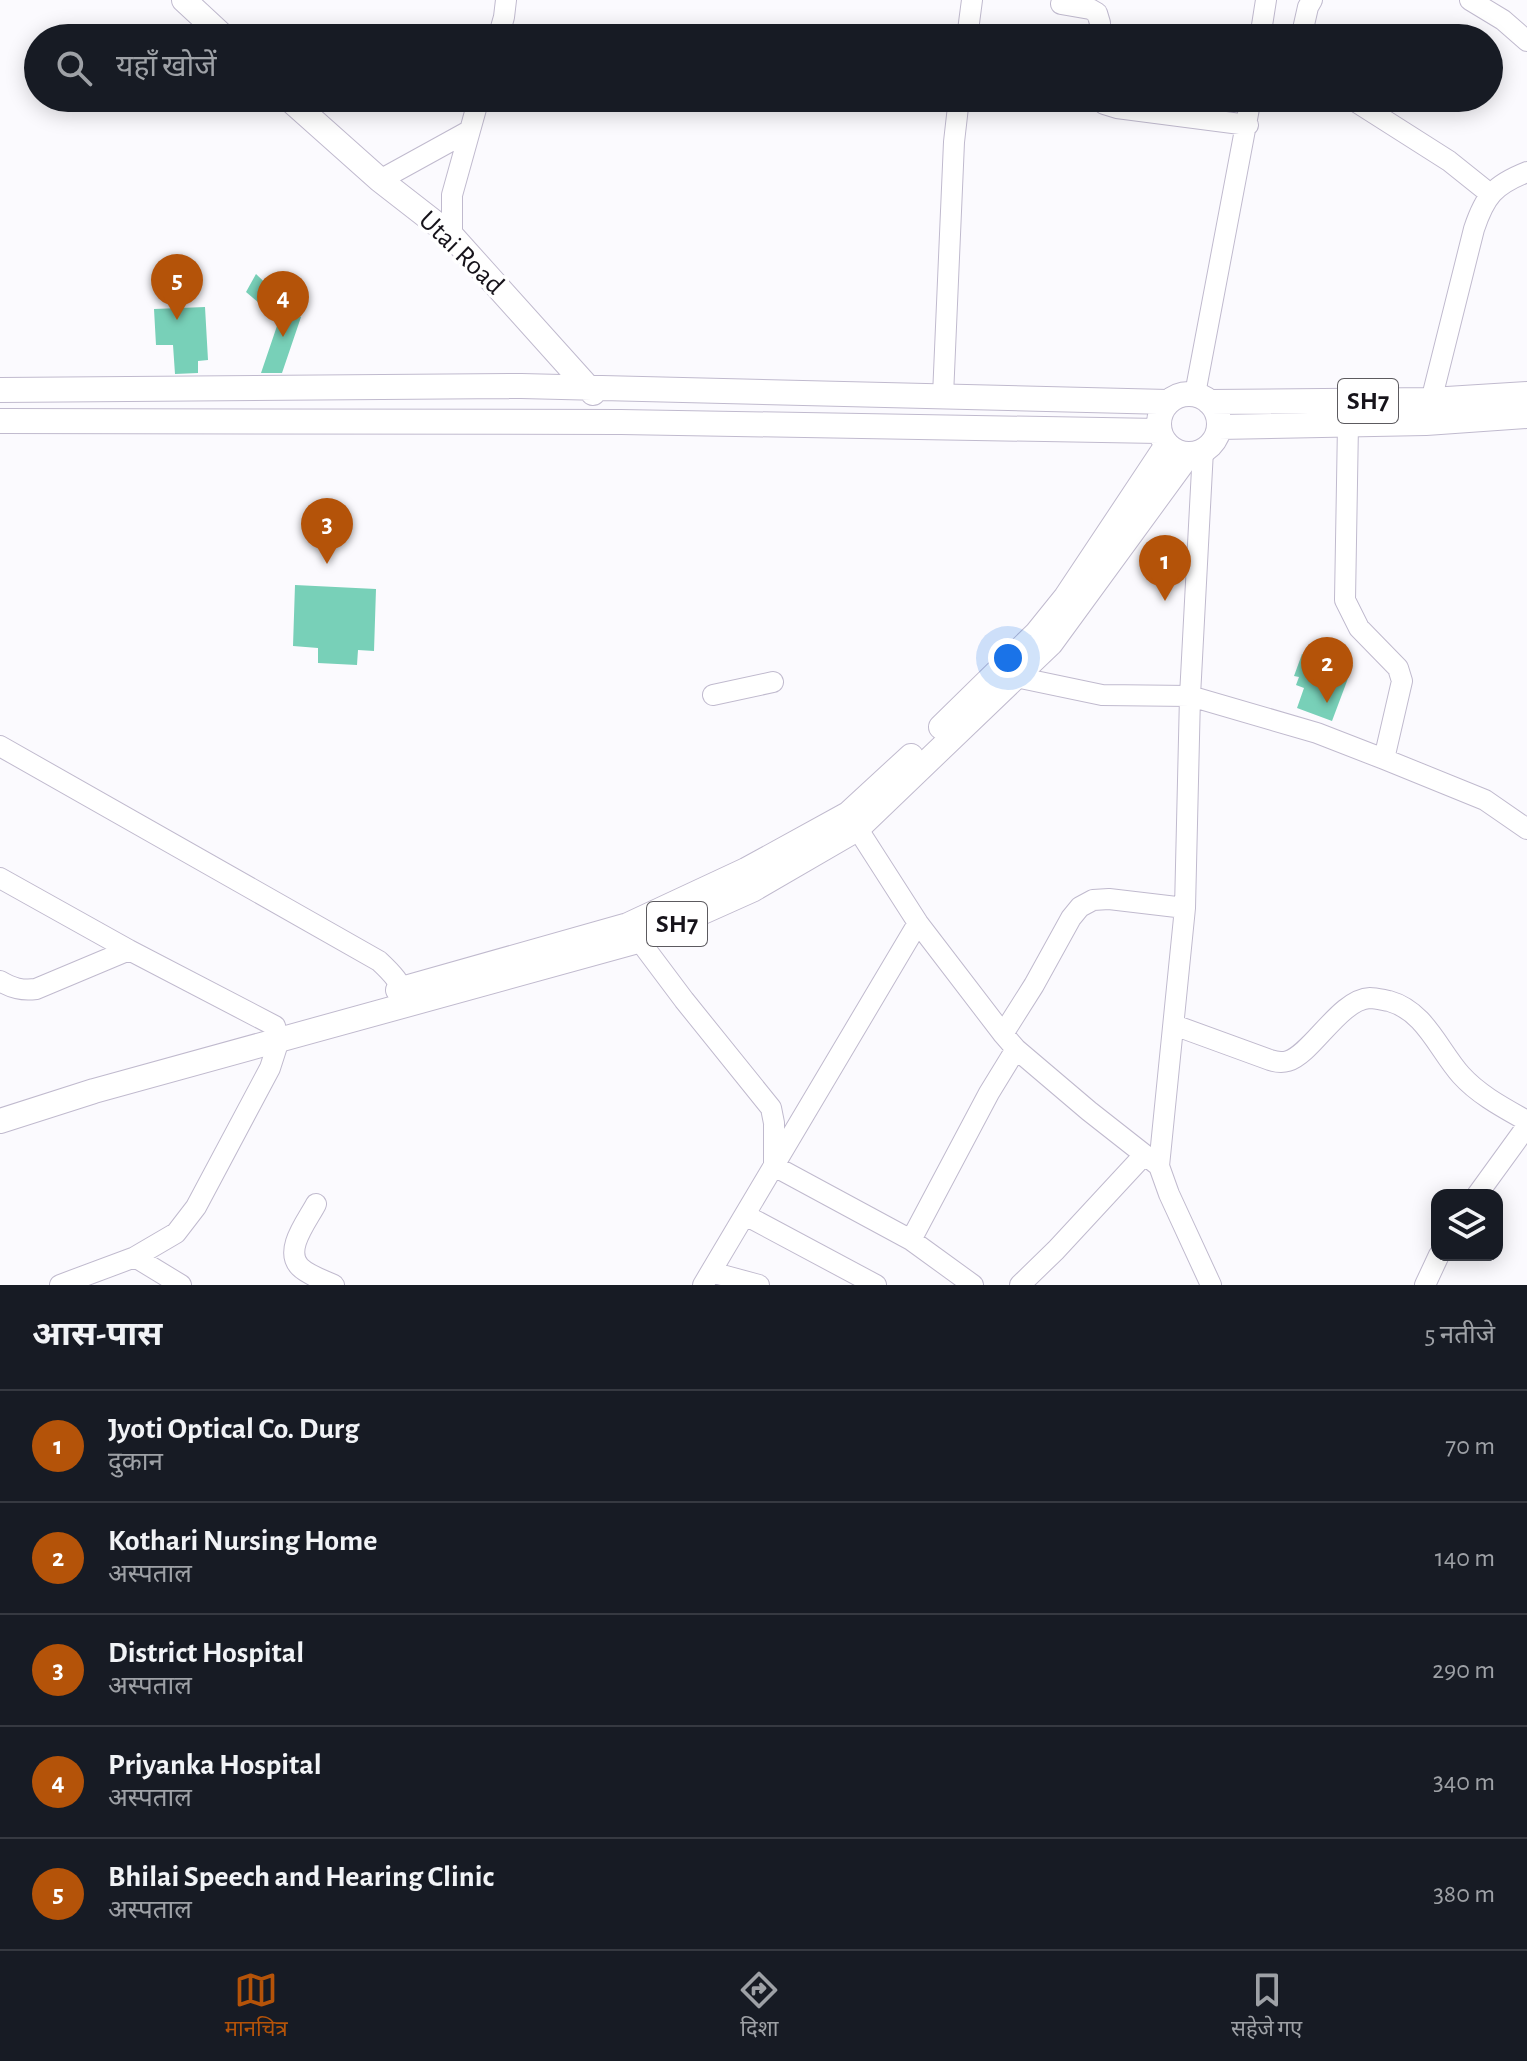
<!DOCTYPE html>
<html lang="hi">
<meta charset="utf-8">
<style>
body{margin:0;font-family:"Alegreya Sans","Noto Sans Devanagari",sans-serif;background:#20242c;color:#f1f3f6}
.controls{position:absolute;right:24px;bottom:24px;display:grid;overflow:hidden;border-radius:16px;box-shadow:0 4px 20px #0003}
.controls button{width:72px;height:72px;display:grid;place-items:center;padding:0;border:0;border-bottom:2px solid #363941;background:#171b24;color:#f1f3f6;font:40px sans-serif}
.you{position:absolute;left:1008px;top:658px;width:28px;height:28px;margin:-20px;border:6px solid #fff;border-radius:50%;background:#1a73e8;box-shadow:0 0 0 12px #1a73e833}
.badge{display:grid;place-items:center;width:52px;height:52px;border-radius:50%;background:#b45309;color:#fff;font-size:26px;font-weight:700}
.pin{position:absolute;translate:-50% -66px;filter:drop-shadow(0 2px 4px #0008)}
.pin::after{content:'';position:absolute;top:42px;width:28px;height:24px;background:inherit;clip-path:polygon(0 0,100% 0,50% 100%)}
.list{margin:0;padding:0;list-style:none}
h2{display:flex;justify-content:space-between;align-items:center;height:104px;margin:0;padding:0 32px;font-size:34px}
h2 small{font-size:26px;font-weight:400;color:#9ea1a6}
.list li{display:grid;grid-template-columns:52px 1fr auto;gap:24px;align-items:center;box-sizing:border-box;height:112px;padding:0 32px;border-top:2px solid #363941}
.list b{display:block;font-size:30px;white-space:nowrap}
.list p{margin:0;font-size:26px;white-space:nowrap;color:#9ea1a6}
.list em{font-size:26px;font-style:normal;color:#9ea1a6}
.icon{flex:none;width:44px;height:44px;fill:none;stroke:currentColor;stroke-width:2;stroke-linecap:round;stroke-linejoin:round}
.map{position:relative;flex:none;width:1527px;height:1285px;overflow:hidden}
.search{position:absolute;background:#171b24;box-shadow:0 4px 20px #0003;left:24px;right:24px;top:24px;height:88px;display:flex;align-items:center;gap:20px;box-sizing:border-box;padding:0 28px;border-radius:44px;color:#9ea1a6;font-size:30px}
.sheet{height:664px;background:#171b24}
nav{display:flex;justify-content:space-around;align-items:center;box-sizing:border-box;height:112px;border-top:2px solid #363941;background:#171b24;font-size:22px;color:#9ea1a6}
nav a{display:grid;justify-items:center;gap:4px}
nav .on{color:#b45309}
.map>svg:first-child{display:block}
</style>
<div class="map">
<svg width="1527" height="1285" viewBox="0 0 1527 1285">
<rect width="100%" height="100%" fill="#fbfafe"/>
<!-- building -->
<path fill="#78d0b8" d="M 256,274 L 301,317 L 282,373 L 261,373 L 279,320 L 246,292 Z
M 205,307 L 208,360 L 198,361 L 198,373 L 175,374 L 173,345 L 156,345 L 154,309 Z
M 295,585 L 376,589 L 374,651 L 358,650 L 357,665 L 318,663 L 318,648 L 293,646 Z
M 1319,647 L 1349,658 L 1347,663 L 1353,665 L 1332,721 L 1297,708 L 1304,688 L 1296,685 L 1299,677 L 1294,676 L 1302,654 L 1315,659 Z"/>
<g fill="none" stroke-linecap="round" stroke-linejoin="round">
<defs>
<path id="minor" d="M 1470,0 L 1503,20 L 1527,41
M 1061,4 L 1090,9 L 1097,13 L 1100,23 L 1099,38
M 498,38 L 504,17 L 506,0
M 967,38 L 972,0
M 1260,38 L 1266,0
M 1301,38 L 1308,7 L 1312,0
M 1097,98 L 1104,104 L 1117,108 L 1248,125
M 1350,98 L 1449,161 L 1489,193
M 380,180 L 469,131
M 452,236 L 452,195 L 479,98
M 1195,394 L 1251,98
M 943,396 L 954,142 L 959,98
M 1428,413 L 1474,229 C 1485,196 1494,185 1527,172
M 1348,424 L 1345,600 L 1359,628 L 1398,668 L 1402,681 L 1384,759
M 1203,450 L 1190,696 L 1185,908 L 1159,1166 L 1169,1194 L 1211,1285
M 1016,677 L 1102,695 L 1190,696 L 1317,733 L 1384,759 L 1485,800 L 1527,829
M 713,695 L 773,682
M 0,746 L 379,961 C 392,973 401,983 407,999
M 850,817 L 918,923 L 1003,1034 L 1016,1049 L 1089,1111 L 1159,1166
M 0,878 L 129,950 L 275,1026 L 279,1040 L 270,1068 L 196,1207 L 176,1233 L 135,1257 L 60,1285
M 630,928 L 684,1000 L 771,1108 L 774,1123 L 774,1166 L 911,1240 L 973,1285
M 0,981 C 12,988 22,991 36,989 L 129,950
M 1174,1025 L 1270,1060 C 1276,1062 1281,1063 1288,1061 C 1312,1054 1340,999 1370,998 C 1376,998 1383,1000 1389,1001 C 1425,1011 1438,1049 1461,1075 C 1479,1095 1504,1108 1527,1121
M 1003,1034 L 1034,985 L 1071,918 L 1080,907 L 1093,900 L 1109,899 L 1185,908
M 1477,1195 L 1527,1126
M 316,1204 C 308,1220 283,1250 300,1267 C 308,1275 323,1280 334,1285
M 745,1215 L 876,1285
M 911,1240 L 989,1093 L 1016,1049
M 135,1257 L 181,1285
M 711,1272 L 759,1285
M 703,1285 L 918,923
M 1020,1285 L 1056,1250 L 1144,1155
M 1425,1285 L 1439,1255"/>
<path id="major" d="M 184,0 L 225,38
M 288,98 L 380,180 L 452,236 L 593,393
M 0,390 L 521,386 L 1168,402
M1159 424a30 30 0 1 1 60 0a30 30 0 1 1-60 0Z
M 1209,402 L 1431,400 L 1527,394
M 0,421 L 621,422 L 1159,431
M 1219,427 L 1426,423 L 1527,416
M 941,727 L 1037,633 L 1066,597 L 1167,445
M 398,990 L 628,925 L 746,870 L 848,814 L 911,756
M 0,1121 L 94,1091 L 638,941 L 752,890 L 857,829 L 1051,643 L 1189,454"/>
</defs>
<!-- minor casing -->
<use href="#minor" stroke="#c0bace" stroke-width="22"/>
<!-- major casing -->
<use href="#major" stroke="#c0bace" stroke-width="26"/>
<!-- minor -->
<use href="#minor" stroke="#fff" stroke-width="20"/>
<!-- major -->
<use href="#major" stroke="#fff" stroke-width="24"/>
</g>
<g text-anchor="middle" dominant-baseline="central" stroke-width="7" stroke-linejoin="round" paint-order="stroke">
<!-- shield labels -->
<g fill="#fff" stroke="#5c5a5f" stroke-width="2">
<rect x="1338" y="379" width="60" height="44" rx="6"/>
<rect x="647" y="902" width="60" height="44" rx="6"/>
</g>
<g font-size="26" font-weight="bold" fill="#16131a">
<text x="1368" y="401">SH7</text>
<text x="677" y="924">SH7</text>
</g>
<!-- street labels -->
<g font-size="28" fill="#16131a" stroke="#fff">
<text transform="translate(461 253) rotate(44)">Utai Road</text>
</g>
</g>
</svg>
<div class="controls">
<button><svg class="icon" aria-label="layers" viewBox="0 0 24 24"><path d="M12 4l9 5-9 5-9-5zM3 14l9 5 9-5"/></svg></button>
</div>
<div class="you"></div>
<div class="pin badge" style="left:1165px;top:601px">1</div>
<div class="pin badge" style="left:1327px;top:703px">2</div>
<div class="pin badge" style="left:327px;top:564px">3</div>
<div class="pin badge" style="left:283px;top:337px">4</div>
<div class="pin badge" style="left:177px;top:320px">5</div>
<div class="search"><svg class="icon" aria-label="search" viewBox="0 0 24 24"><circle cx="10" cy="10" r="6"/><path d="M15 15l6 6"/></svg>यहाँ खोजें</div>
</div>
<section class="sheet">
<h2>आस-पास<small>5 नतीजे</small></h2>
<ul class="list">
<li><span class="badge">1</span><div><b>Jyoti Optical Co. Durg</b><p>दुकान</p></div><em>70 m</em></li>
<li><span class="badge">2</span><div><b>Kothari Nursing Home</b><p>अस्पताल</p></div><em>140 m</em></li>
<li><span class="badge">3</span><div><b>District Hospital</b><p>अस्पताल</p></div><em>290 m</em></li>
<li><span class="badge">4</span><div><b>Priyanka Hospital</b><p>अस्पताल</p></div><em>340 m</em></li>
<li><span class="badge">5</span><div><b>Bhilai Speech and Hearing Clinic</b><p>अस्पताल</p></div><em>380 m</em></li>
</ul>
</section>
<nav>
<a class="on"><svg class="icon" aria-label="map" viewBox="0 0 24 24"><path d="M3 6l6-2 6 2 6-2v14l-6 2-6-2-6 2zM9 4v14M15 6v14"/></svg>मानचित्र</a>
<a><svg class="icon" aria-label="directions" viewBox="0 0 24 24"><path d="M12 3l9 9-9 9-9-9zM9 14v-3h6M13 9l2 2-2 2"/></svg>दिशा</a>
<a><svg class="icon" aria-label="saved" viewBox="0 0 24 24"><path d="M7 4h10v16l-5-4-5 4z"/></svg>सहेजे गए</a>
</nav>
